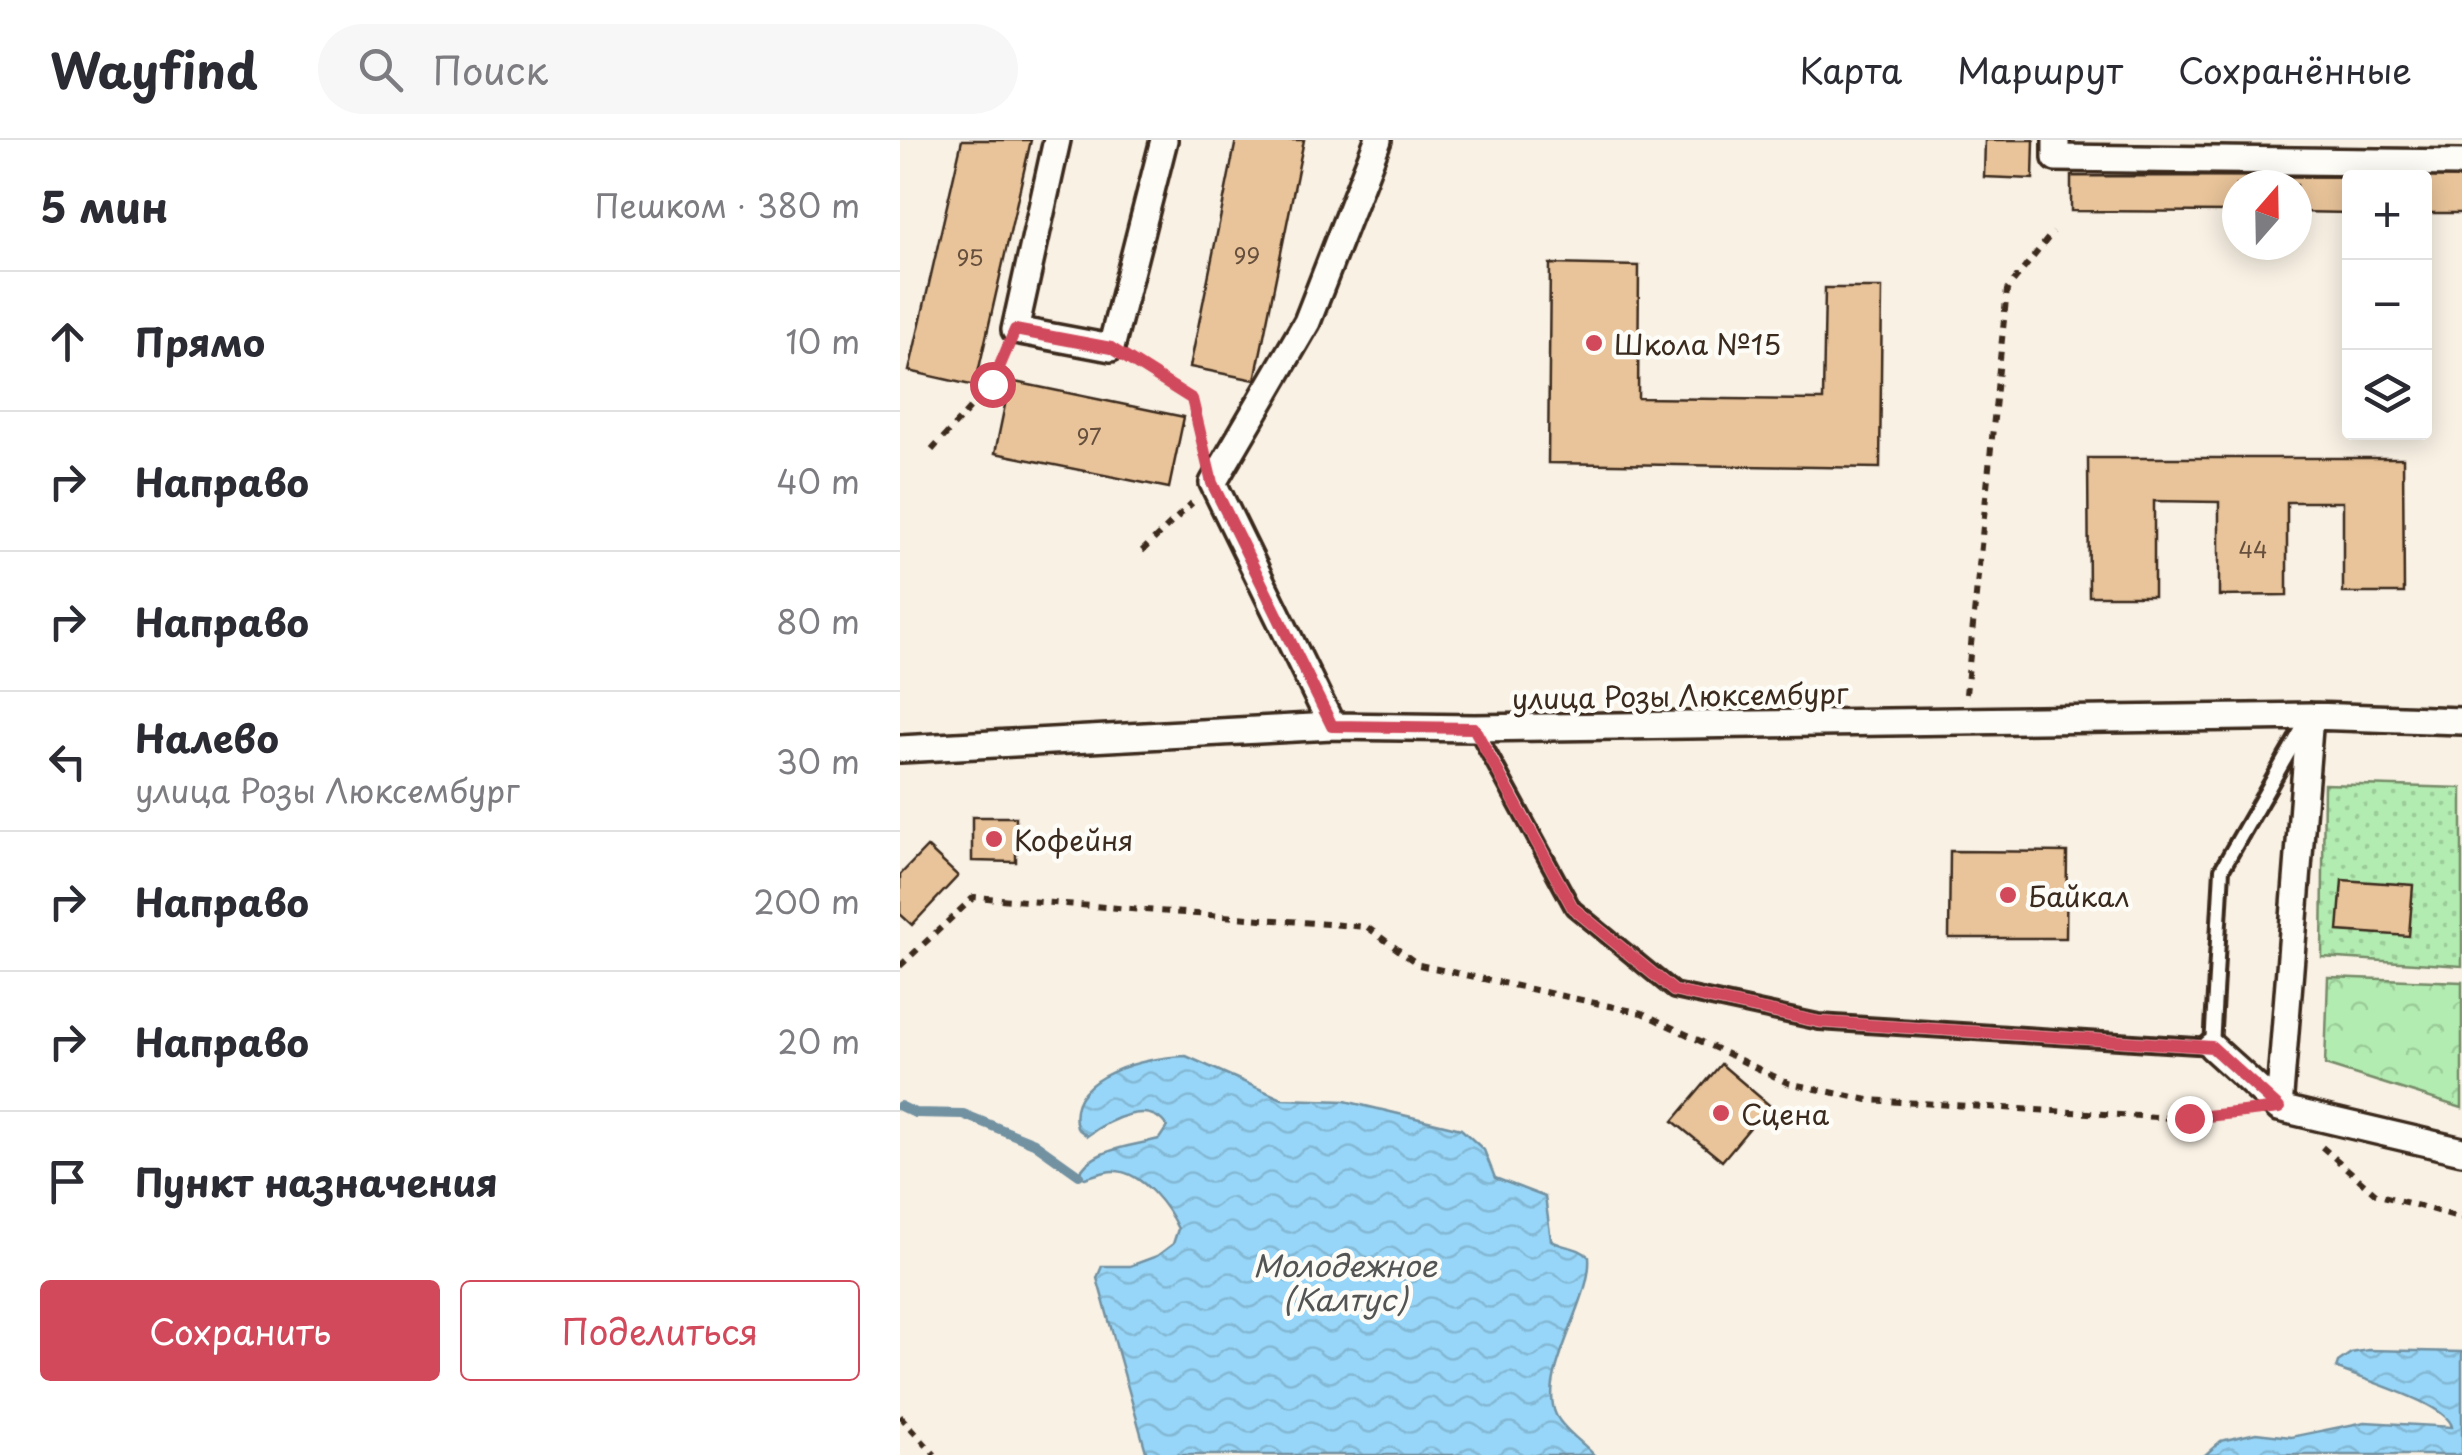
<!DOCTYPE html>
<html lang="ru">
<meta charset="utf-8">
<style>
body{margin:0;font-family:"Playpen Sans",sans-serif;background:#f7f7f7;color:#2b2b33}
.controls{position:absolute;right:30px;top:30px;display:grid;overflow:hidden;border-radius:10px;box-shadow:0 5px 25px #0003}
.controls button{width:90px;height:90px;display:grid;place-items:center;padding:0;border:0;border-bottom:2px solid #e1e1e2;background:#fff;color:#2b2b33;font:50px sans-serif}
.compass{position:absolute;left:1322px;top:30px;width:90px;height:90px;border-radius:50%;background:#fff;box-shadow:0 5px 25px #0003;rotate:20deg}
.stop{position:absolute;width:30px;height:30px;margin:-22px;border:8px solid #d1495b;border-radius:50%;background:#fff}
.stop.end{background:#d1495b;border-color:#fff;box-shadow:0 2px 10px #0008}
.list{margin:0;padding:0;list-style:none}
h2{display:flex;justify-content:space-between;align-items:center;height:130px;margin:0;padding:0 40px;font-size:42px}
h2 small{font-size:32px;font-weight:400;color:#7c7c81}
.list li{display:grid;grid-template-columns:65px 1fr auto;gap:30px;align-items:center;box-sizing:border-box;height:140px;padding:0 40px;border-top:2px solid #e1e1e2}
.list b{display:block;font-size:38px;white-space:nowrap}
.list p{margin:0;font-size:32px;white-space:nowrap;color:#7c7c81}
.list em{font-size:32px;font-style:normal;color:#7c7c81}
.actions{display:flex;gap:20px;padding:30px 40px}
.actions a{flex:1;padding:22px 0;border:2px solid #d1495b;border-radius:10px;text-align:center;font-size:35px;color:#d1495b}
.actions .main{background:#d1495b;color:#fff}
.icon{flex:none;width:55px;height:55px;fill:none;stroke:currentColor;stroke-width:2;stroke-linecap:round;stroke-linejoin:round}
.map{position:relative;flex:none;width:1562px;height:1315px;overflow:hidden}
header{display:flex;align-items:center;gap:60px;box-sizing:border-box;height:140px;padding:0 50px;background:#fff;border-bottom:2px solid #e1e1e2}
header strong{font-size:48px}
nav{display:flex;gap:55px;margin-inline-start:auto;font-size:35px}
.search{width:700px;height:90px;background:#f7f7f7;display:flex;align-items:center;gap:25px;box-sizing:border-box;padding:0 35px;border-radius:55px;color:#7c7c81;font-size:38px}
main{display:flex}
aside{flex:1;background:#fff}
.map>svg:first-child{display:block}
</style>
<header>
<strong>Wayfind</strong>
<div class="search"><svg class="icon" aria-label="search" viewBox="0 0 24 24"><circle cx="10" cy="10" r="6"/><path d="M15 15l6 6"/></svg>Поиск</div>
<nav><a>Карта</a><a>Маршрут</a><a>Сохранённые</a></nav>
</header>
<main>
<aside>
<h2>5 мин<small>Пешком · 380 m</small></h2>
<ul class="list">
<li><svg class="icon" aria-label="ahead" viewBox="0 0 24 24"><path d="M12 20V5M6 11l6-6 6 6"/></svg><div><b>Прямо</b></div><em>10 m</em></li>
<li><svg class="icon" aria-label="right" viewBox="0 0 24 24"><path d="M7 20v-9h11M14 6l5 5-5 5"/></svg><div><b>Направо</b></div><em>40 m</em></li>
<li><svg class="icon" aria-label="right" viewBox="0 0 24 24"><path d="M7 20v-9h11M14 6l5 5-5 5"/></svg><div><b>Направо</b></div><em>80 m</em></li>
<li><svg class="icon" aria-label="left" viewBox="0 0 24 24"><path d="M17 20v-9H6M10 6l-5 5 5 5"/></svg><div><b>Налево</b><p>улица Розы Люксембург</p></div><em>30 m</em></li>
<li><svg class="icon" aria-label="right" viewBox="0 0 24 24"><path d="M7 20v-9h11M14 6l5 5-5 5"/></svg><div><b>Направо</b></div><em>200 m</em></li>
<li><svg class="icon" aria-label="right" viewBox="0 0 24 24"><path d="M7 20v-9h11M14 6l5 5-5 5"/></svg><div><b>Направо</b></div><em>20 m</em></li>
<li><svg class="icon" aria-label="arrive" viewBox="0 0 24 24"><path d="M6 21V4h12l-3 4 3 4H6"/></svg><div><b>Пункт назначения</b></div></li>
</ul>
<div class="actions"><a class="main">Сохранить</a><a>Поделиться</a></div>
</aside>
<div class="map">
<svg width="1562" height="1315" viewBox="0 0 1562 1315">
<defs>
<pattern id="grass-dots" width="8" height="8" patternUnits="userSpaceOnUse" patternTransform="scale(2.5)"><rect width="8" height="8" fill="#b2ecb1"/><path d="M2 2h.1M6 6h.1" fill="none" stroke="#9acb98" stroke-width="1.8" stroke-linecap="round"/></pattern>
<pattern id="park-crowns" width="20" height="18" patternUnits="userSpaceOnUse" patternTransform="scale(2.5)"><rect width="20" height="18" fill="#b2ecb1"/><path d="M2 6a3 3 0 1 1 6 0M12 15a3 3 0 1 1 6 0" fill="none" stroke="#9acb98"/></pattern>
<pattern id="water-waves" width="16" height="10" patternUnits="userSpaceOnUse" patternTransform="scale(2.5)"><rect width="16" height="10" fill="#97d6f8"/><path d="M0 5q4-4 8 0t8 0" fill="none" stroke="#83b8d4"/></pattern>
</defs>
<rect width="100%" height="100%" fill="#f9f1e4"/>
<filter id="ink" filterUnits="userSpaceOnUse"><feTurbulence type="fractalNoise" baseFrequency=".01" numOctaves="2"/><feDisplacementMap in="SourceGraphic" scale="20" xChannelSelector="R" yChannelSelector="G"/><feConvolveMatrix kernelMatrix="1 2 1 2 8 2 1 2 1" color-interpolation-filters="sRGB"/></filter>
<g filter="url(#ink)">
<!-- grass -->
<path fill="url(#grass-dots)" stroke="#768b68" stroke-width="2.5" d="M 1424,644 L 1562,648 L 1562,826 L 1422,817 Z"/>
<!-- park -->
<path fill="url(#park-crowns)" stroke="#768b68" stroke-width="2.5" d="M 1428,837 L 1562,842 L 1562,968 L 1425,925 Z"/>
<!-- water -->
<path fill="url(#water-waves)" stroke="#7291a1" stroke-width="2.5" d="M 286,916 L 382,959 L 445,961 L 561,989 L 584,1010 L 595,1038 L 645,1057 L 651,1100 C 663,1109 677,1105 689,1117 C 693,1160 637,1235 656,1275 C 664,1291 683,1302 694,1315 L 247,1315 L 197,1138 L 202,1126 L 230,1126 L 257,1116 L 273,1104 L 278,1089 C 268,1067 243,1033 216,1031 C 206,1030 195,1035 185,1038 L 179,1035 C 191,1008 234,1006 259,999 L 267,987 C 249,958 207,981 187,996 L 177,988 C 163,934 249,917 286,916 Z
M 1468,1210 L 1562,1212 L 1562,1315 L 1305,1315 L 1321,1301 L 1356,1293 L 1391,1297 L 1465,1282 L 1552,1287 C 1548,1264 1460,1239 1436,1228 L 1438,1222 L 1451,1213 Z"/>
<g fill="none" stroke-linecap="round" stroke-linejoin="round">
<!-- stream -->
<path stroke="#7291a1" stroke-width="10" d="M 0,966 L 15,973 L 63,974 L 134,1003 L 179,1035"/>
</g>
<!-- building -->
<path fill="#e9c49a" stroke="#3b2a1e" stroke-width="2.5" d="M 62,0 L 131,0 L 75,246 L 9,231 Z
M 336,0 L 404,0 L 355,240 L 290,227 Z
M 1085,0 L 1134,0 L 1133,39 L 1084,37 Z
M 1171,36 L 1562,37 L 1562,73 L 1524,73 L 1524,38 L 1450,38 L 1450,73 L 1397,72 L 1397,45 L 1337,45 L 1337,72 L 1171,71 Z
M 650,124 L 739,126 L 738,258 L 923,260 L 925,148 L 982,148 L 980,328 L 648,323 Z
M 110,241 L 284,277 L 269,348 L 95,313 Z
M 1188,318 L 1503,318 L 1504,453 L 1443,453 L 1443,362 L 1387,362 L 1387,455 L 1319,456 L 1319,362 L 1254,361 L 1254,456 L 1189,456 Z
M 72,677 L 116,677 L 116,722 L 72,721 Z
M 27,707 L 58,736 L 12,785 L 0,774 L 0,735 Z
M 1050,711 L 1167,712 L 1166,798 L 1049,798 Z
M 1442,740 L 1513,745 L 1509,796 L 1438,791 Z
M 821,924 L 869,965 L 822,1021 L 773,981 Z"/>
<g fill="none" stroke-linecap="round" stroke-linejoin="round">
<defs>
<path id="service" d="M 575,588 L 673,768 L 774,851 L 919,882 L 1312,907 L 1322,729 L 1402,589"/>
<path id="minor" d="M 157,0 L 115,190 L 211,208 L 264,0
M 1156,0 L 1156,18 L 1562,23
M 432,586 L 313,343 L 407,182 L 478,0
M 0,609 L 432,586 L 575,588 L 1410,576 L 1562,581
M 1312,907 L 1379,968 L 1562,1011
M 1379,968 L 1410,576"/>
</defs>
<!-- service casing -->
<use href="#service" stroke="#3b2a1e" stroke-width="20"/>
<!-- minor casing -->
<use href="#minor" stroke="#3b2a1e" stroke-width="32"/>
<!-- path -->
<path stroke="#3b2a1e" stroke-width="6" stroke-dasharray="8 8" stroke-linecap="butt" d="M 233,222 L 292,259 L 304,305
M 32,310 L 92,244 L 105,212
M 242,411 L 292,363
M 1066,554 L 1107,150 L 1153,92
M 0,826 L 74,757 L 467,787 L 519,825 L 742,873 L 888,943 L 968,960 L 1289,979 L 1344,972
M 1422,1007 L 1476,1054 L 1562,1078
M 0,1276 L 35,1315"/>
<!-- service -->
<use href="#service" stroke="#fdfcf7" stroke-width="12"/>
<!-- minor -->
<use href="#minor" stroke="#fdfcf7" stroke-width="25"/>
</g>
</g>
<g fill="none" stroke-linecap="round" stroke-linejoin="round" filter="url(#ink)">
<!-- route -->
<path stroke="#d1495b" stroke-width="12" d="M 92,244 L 115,190 L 211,208 L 292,259 L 312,343 L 432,586 L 574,588 L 673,768 L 774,851 L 920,882 L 1312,907 L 1379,968 L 1289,978"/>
</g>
<!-- markers -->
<g fill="#d1495b" stroke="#fdfcf7" stroke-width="4">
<circle cx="694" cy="203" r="10"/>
<circle cx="94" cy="699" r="10"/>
<circle cx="1108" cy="755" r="10"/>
<circle cx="821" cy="973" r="10"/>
</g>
<g text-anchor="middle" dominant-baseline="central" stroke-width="9" stroke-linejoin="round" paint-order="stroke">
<!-- number labels -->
<g font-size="22" fill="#66503d">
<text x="347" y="114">99</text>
<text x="70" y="116">95</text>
<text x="189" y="295">97</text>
<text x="1353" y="408">44</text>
</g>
<!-- poi labels -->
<g font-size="28" fill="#3b2a1e" stroke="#fdfcf7" text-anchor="start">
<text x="714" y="203">Школа №15</text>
<text x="114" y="699">Кофейня</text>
<text x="1128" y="755">Байкал</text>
<text x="841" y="973">Сцена</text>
</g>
<!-- street labels -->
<g font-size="28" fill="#3b2a1e" stroke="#fdfcf7">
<text transform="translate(780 555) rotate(-1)">улица Розы Люксембург</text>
</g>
<!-- water labels -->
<g font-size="30" font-style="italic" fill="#525554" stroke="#fdfcf7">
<text x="445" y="1124">Молодежное<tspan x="445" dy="34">(Калтус)</tspan></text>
</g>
</g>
</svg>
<div class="controls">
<button>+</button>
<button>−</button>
<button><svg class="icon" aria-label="layers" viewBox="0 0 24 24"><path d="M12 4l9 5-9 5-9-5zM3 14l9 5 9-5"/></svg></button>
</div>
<svg class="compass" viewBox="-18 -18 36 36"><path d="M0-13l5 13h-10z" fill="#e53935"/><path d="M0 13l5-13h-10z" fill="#7c7c81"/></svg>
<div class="stop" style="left:92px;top:244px"></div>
<div class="stop end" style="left:1289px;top:978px"></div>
</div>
</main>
